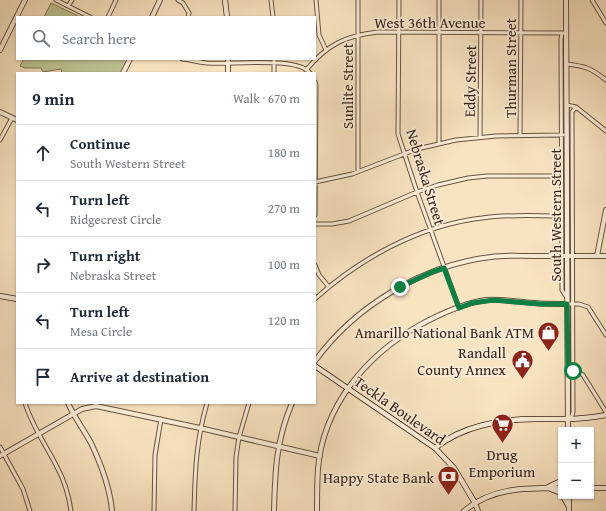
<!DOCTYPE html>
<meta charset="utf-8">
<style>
body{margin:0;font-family:"Gentium Book Plus",serif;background:#f2f2f3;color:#1f2937}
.controls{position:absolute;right:12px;bottom:12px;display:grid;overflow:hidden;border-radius:0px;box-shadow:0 1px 3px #0004}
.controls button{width:36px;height:36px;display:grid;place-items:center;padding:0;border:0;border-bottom:1px solid #e0e1e3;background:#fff;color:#1f2937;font:20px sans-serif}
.stop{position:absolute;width:12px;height:12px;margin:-9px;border:3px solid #0b8043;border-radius:50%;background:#fff}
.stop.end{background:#0b8043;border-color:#fff;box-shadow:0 1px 4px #0008}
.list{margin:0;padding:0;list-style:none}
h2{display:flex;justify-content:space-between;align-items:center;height:52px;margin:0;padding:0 16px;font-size:17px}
h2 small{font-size:13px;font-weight:400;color:#747a83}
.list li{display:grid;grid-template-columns:26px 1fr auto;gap:12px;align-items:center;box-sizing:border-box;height:56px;padding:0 16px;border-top:1px solid #e0e1e3}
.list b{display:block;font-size:15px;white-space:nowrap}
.list p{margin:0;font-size:13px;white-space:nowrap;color:#747a83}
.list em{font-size:13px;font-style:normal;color:#747a83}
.icon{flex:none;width:22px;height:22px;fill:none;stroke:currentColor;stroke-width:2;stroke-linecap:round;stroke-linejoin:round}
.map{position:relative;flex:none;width:606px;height:511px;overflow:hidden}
.search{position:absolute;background:#fff;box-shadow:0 1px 3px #0004;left:16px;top:16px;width:300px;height:44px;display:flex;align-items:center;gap:10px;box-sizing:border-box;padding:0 14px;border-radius:0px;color:#747a83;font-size:15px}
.panel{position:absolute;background:#fff;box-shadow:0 1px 3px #0004;left:16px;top:72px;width:300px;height:332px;border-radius:0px}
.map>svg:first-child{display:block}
</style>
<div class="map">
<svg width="606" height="511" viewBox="0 0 606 511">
<rect width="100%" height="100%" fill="#f9e4c1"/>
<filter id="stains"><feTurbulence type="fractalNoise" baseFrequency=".005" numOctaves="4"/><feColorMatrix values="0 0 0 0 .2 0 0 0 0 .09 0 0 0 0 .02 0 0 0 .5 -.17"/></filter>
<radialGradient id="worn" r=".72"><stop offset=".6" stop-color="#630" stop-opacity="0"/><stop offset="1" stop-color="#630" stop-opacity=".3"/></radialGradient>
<!-- green -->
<path fill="#bec493" stroke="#7b7456" d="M 51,3 L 80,17 L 44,17 Z
M 24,59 L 128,59 L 121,73 L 62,73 L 61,69 L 43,72 L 41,68 L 25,68 L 20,66 Z"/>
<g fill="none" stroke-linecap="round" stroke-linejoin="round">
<defs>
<path id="minor" d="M 56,0 L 90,17
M 178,0 L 183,3 L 189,13 L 188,17
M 271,0 L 273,17
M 316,0 L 319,35 L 326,50
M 358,0 L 358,171
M 399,0 L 398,134 L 417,192 L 459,308
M 592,0 L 606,23
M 68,6 L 72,0
M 108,17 L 116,0
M 562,33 L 561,39 L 562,290 L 567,298
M 182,59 C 191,60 199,62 207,63 C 228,65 298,56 310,73
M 566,64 C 585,66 591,68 606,80
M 306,70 C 328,44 345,36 378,32 L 566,33
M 274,73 L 274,59
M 315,82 L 316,84 L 315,215
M 567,105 L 576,107 L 606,131
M 520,135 L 521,0
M 480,138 L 481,0
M 0,140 L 12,118
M 439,144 L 439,0
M 315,182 L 352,174 L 417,149 L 456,140 L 496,136 L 563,135
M 315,224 L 332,224 L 349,221 L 417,192 L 438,185 L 468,178 L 487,176 L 561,176
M 315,265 L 319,275 L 329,287
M 315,299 C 360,258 421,225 482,218 C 508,214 535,216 561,216
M 567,304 L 579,304 L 588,307 L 606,335
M 572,371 L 578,372 L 583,375 L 606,412
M 25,403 C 32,426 46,445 57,467 C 64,480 69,496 71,511
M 571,419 L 573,412 L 572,112 L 576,107
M 0,447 L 23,489 L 30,511
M 154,511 L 155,455 L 161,419
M 194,511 C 195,472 196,441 207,403
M 235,511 L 236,457 L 239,437 L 249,403"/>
<path id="tertiary" d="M 152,17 L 160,0
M 0,50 L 25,0
M 123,73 L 130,59
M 0,112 L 17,120
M 597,256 L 606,210
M 315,361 C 355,306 423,265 491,257 C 505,255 519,256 533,256 C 557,256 582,256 606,256
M 68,403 C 74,417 84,430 91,443 C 101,464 110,488 112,511
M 0,456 L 82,409 L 96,406 L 200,428 L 320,456
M 475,503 L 478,511
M 274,511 C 275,471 276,441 292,403
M 317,511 C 317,497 317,483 318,469 C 323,406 366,356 418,326 C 438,315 463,303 486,300 C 502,299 518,302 534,303 C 545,304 556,304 567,304"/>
<path id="secondary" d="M 225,0 L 227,17
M 566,0 L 568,430
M 228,73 L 228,59
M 0,296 L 17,299
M 315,366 L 435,448 L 454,468 L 475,503
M 435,448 C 462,426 501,419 535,419 C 559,419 582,420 606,415
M 548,487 L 561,481
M 591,488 L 606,488
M 551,489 L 561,493
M 563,496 L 569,507
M 569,496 L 569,511
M 464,511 C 493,487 526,488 561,488"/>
</defs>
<!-- minor casing -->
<use href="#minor" stroke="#685343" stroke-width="5"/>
<!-- tertiary casing -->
<use href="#tertiary" stroke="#685343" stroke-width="6"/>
<!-- secondary casing -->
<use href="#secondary" stroke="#382319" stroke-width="6"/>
<!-- minor -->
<use href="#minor" stroke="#fbedd7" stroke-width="3"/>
<!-- tertiary -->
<use href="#tertiary" stroke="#fbedd7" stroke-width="4"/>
<!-- secondary -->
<use href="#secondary" stroke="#fbedd7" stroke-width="4.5"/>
</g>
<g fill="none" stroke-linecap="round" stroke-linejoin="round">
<!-- route -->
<path stroke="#0b8043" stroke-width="5" d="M 400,287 L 432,272 L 444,268 L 459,308 L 472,303 L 494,300 L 540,304 L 567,304 L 568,371 L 573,371"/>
</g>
<!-- icons -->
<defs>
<symbol id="shop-pin" viewBox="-11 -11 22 30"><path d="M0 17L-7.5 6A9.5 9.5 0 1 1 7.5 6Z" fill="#8f2418" stroke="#fbedd7"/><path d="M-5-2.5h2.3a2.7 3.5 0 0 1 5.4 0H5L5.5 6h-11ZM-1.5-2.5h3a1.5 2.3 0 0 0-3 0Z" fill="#fff"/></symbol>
<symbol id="civic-pin" viewBox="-11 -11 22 30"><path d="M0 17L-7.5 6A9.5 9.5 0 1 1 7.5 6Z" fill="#8f2418" stroke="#fbedd7"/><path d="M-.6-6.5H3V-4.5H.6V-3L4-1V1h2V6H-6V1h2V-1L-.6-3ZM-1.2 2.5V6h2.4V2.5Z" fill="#fff"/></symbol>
<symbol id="supermarket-pin" viewBox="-11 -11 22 30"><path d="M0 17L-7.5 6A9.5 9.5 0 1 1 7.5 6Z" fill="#8f2418" stroke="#fbedd7"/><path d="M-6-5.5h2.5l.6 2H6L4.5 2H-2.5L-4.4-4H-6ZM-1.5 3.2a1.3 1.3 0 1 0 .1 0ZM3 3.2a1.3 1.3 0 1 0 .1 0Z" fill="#fff"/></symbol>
<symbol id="bank-pin" viewBox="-11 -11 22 30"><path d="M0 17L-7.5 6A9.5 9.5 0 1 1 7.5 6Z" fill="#8f2418" stroke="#fbedd7"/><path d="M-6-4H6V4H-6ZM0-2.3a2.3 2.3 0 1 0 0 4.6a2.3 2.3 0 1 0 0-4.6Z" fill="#fff"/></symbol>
</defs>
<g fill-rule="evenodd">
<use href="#shop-pin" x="536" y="320" width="25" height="34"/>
<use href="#civic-pin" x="510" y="348" width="25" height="34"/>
<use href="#supermarket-pin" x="490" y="412" width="25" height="34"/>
<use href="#bank-pin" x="436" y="464" width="25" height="34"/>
</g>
<g text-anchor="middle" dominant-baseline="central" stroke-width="3.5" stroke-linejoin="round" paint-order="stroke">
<!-- street labels -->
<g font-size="15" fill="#382319" stroke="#fbedd7">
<text x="430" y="22">West 36th Avenue</text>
<text transform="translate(510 68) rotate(-90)">Thurman Street</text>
<text transform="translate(470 81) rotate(-89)">Eddy Street</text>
<text transform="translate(347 86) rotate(-90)">Sunlite Street</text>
<text transform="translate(426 177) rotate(73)">Nebraska Street</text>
<text transform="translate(555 215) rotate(-90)">South Western Street</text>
<text transform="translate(400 410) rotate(35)">Teckla Boulevard</text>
</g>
<!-- poi labels -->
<g font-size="15" fill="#382319" stroke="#fbedd7" text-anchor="end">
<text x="534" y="332">Amarillo National Bank ATM</text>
<text x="506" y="352">Randall<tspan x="506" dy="17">County Annex</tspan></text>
<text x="502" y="454" text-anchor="middle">Drug<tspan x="502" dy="17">Emporium</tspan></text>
<text x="434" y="477">Happy State Bank</text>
</g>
</g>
<rect width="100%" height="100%" filter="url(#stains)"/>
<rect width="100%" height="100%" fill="url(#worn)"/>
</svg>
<div class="controls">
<button>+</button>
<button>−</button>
</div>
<div class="stop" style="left:573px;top:371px"></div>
<div class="stop end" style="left:400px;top:287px"></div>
<div class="search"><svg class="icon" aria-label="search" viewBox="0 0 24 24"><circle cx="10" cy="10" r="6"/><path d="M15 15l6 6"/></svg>Search here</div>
<section class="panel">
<h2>9 min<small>Walk · 670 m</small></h2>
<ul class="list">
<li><svg class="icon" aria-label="ahead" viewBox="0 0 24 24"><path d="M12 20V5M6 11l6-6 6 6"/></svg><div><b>Continue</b><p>South Western Street</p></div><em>180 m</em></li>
<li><svg class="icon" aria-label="left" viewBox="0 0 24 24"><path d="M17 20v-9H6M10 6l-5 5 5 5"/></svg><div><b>Turn left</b><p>Ridgecrest Circle</p></div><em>270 m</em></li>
<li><svg class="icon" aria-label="right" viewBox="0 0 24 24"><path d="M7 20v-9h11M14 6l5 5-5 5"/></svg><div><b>Turn right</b><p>Nebraska Street</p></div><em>100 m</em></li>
<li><svg class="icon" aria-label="left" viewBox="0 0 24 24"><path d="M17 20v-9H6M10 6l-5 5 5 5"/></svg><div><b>Turn left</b><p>Mesa Circle</p></div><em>120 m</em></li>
<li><svg class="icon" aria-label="arrive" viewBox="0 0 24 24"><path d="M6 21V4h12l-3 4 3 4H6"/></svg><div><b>Arrive at destination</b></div></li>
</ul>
</section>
</div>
